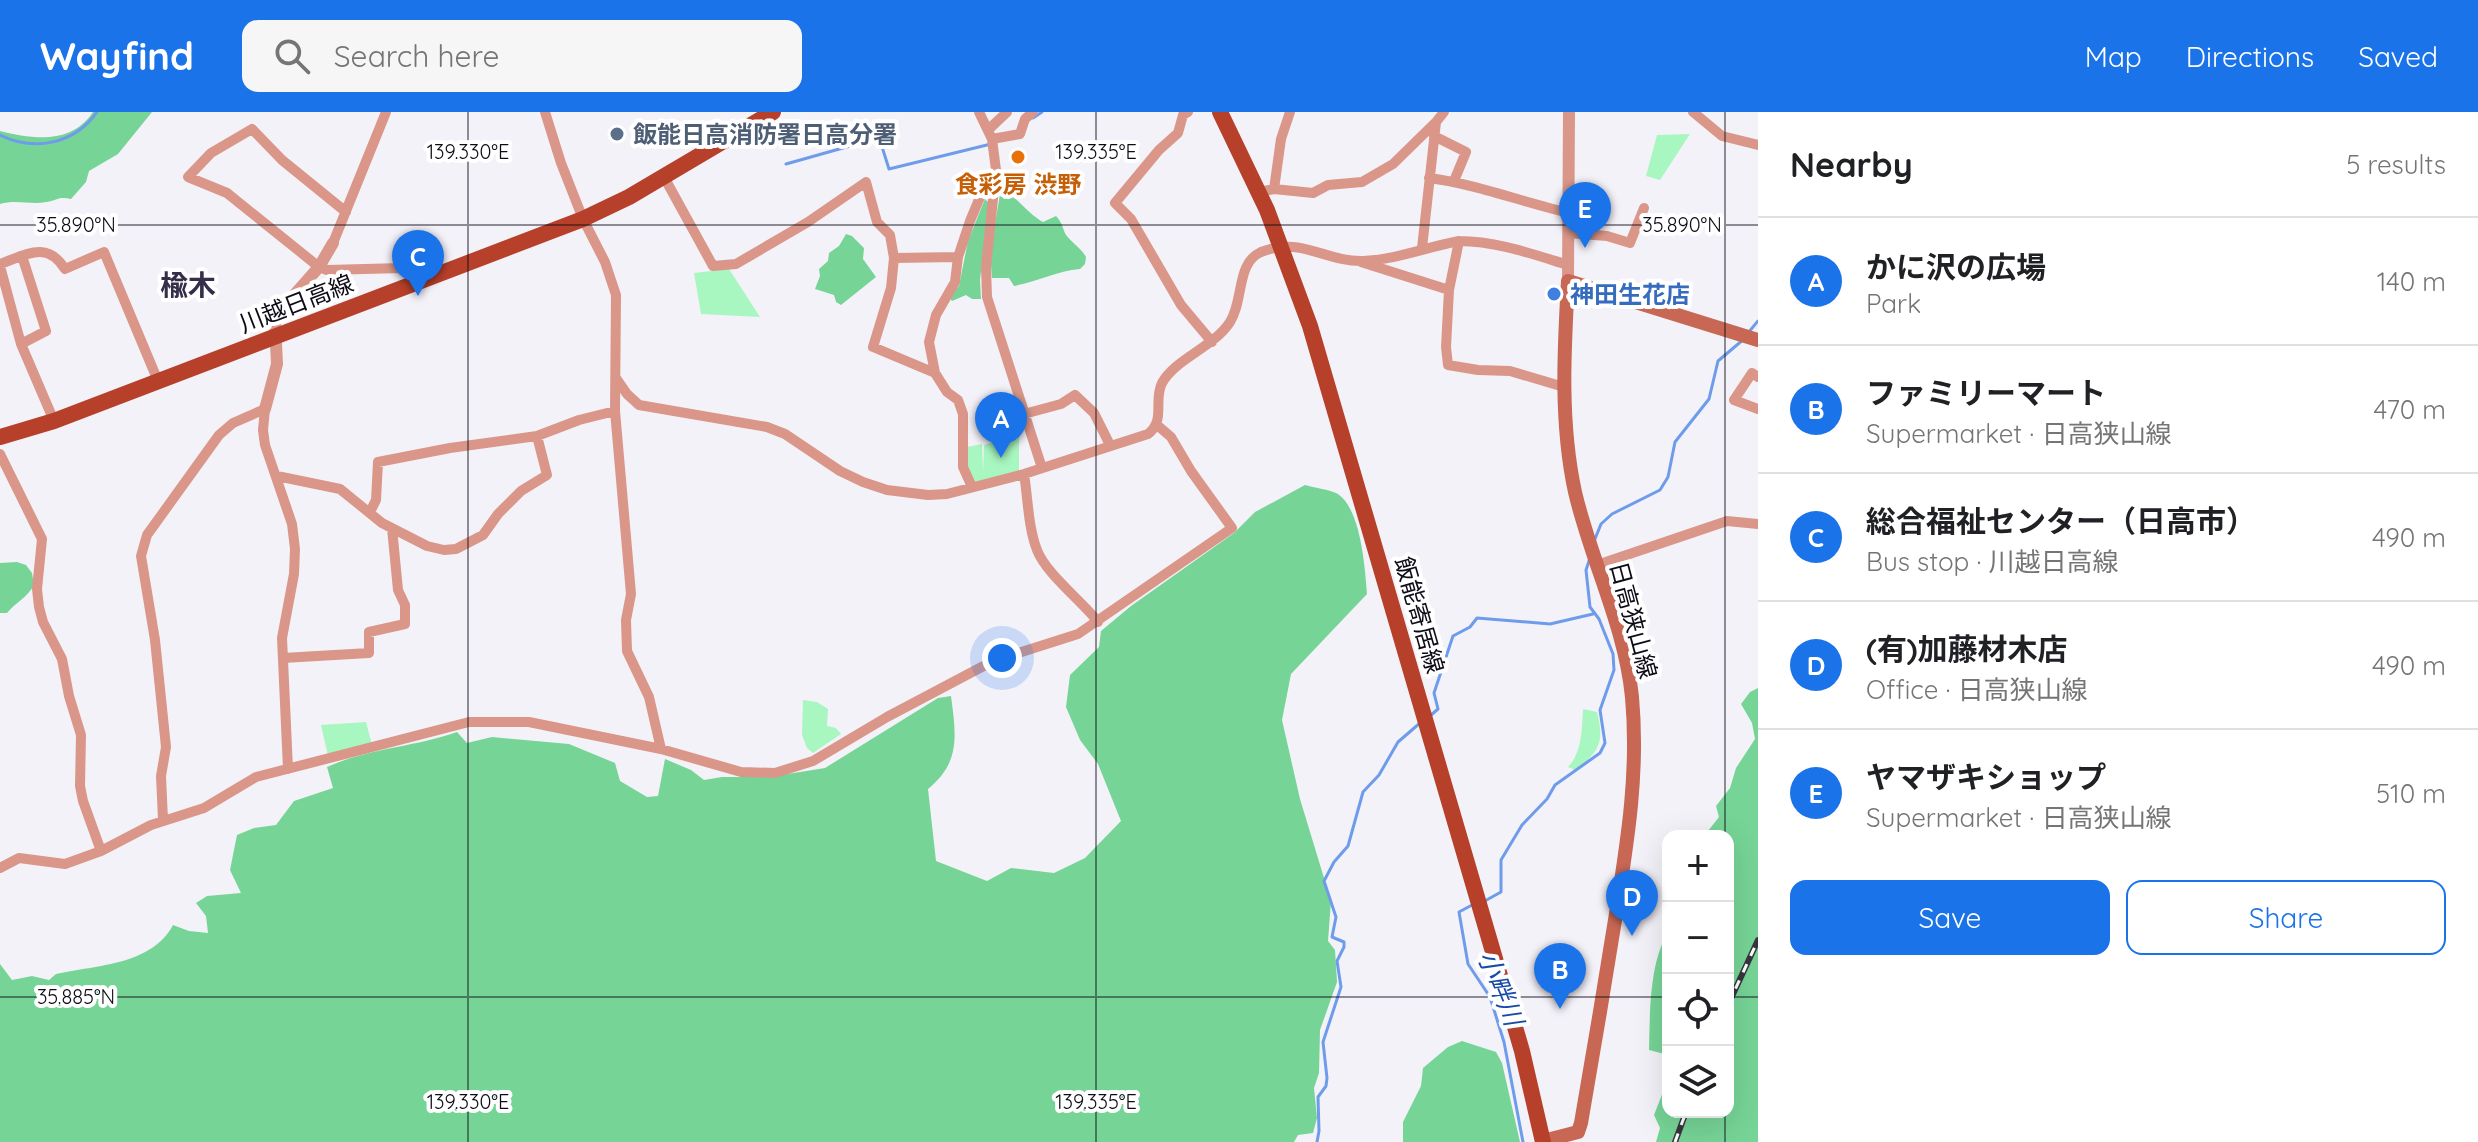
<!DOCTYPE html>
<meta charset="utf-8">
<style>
body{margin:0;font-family:Quicksand,"Noto Sans JP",sans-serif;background:#f6f6f6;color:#202124}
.controls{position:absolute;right:24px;bottom:24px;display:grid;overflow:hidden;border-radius:16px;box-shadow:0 8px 32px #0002}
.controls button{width:72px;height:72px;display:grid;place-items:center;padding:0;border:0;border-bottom:2px solid #e0e0e0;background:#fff;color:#202124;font:40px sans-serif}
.you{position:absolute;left:1002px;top:546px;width:28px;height:28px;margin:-20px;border:6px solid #fff;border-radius:50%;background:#1a73e8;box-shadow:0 0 0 12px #1a73e833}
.badge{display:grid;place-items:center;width:52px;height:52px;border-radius:50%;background:#1a73e8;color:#fff;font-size:26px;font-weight:700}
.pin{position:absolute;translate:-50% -66px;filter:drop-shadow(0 2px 4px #0008)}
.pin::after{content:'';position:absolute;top:42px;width:28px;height:24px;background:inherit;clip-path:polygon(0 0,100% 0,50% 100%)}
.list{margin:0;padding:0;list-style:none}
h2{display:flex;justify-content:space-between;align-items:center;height:104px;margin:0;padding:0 32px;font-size:34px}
h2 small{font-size:26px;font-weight:400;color:#757577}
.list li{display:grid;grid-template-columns:52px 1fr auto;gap:24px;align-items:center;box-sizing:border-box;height:128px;padding:0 32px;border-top:2px solid #e0e0e0}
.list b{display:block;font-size:30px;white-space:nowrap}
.list p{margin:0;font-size:26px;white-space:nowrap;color:#757577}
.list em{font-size:26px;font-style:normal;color:#757577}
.actions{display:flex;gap:16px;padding:24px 32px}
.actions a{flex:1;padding:18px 0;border:2px solid #1a73e8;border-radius:16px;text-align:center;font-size:28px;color:#1a73e8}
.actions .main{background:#1a73e8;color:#fff}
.icon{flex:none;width:44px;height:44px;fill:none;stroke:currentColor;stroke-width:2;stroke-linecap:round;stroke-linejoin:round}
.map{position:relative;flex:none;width:1758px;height:1030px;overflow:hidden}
header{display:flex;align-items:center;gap:48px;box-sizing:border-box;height:112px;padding:0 40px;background:#1a73e8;color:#fff}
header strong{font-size:38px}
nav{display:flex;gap:44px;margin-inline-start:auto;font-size:28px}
.search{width:560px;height:72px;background:#f6f6f6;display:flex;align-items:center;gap:20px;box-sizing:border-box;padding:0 28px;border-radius:16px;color:#757577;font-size:30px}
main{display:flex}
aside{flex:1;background:#fff}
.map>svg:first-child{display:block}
</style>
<header>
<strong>Wayfind</strong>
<div class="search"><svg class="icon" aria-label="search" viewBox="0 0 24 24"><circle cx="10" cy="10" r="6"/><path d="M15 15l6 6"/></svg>Search here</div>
<nav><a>Map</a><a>Directions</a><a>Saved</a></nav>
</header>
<main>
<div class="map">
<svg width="1758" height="1030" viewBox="0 0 1758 1030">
<rect width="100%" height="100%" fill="#f4f2f9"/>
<!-- green -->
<path fill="#a8f6c0" d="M 1690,22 L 1660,68 L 1646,64 L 1657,23 Z
M 729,157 L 760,205 L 701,202 L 694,161 Z
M 1019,321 L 1019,359 L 975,370 L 967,355 L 967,335 L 982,332 L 983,360 L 984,333 Z
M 803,588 L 817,590 L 828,597 L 827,614 L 836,616 L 841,622 L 813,641 L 807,636 L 802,623 Z
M 1583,597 L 1597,600 C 1605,631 1599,640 1575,658 L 1568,655 C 1582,641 1582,616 1583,597 Z
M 366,610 L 372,633 L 328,644 L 321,613 Z"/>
<!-- forest -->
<path fill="#76d496" d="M 93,0 L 152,0 L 118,42 L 89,59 L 86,70 L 71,87 C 57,84 59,88 46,90 C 30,93 16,87 0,92 L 0,19 C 33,27 71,33 93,0 Z
M 1001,76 C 1017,85 1029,103 1043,110 L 1056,104 C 1062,110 1062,115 1066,123 C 1072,131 1081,136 1086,145 L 1085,152 L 1080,157 C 1057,159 1036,170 1014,174 L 1009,166 L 992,166 L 990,142 Z
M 985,87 L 989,91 L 980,168 L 981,187 L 972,187 L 966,183 L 952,189 L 949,185 L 959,174 L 968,129 Z
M 846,122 L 852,124 L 864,136 L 863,147 L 876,165 L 841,193 L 836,190 L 834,183 L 815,177 L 820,164 L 819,157 L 828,149 L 829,141 L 839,134 Z
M 1305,373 C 1315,376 1327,377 1336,381 C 1361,394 1365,457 1367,482 L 1291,562 L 1282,608 L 1300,687 L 1331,789 L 1328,829 L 1335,838 L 1337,870 L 1320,918 L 1319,961 L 1314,976 L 1317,1006 L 1313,1021 L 1298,1023 L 1294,1030 L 0,1030 L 0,852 L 12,868 L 32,864 L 49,868 L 56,862 C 97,853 152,853 173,813 L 189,819 L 208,821 L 206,804 L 196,791 L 207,784 L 241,781 L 230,758 L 237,723 L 254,716 L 276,713 L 294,689 L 333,676 L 327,655 C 369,636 415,635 457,620 L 467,631 L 492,625 L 569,632 L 615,651 L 620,669 L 647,685 L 658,684 L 665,647 L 691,658 L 704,668 L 722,665 L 769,665 L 825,656 L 938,586 L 951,584 C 956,623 961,650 928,677 L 936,749 L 987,769 L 1011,756 L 1054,761 L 1085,746 L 1121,709 L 1098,652 L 1080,628 L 1066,595 L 1070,563 L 1099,535 L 1101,519 L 1131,494 L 1234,421 L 1255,400 Z
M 17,450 L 26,453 L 32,461 L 34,473 C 27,486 16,490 7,501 L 0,501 L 0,451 Z
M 1758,576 L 1758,1030 L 1656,1030 L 1660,1016 L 1654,1003 L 1668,967 L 1668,1000 L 1728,1000 L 1728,724 L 1704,724 L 1719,705 L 1716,694 L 1730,676 L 1736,656 L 1755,627 L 1752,611 L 1741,592 L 1750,580 Z
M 1668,821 L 1668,943 L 1649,938 C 1650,904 1649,850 1668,821 Z
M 1462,929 L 1496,940 L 1502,951 L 1520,1030 L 1403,1030 L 1403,1010 L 1421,974 L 1423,956 L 1448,935 Z"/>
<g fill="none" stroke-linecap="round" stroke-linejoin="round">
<!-- stream -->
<path stroke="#6e9ceb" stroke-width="3" d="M 1033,6 L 1042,0
M 0,23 C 35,40 74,32 97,0
M 786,52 L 850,34 L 858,27 L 878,22 L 889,57 L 991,32
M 1748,221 L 1758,209
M 1595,427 L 1601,412 L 1612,402 L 1660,378 L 1668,365 L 1675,330 L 1709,287 L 1718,249 L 1744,227
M 1430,604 L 1438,597 L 1434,581 L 1453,524 L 1470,515 L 1477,506 L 1550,512 L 1593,502
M 1483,790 L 1501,780 L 1501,748 L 1522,713 L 1547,687 L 1555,673 L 1600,641 L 1605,631 L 1600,598 L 1614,558 L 1613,542 L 1599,507 L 1590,495 L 1586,458 L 1590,446
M 1472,793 L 1459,800 L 1468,852 L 1490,885 L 1504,930 L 1523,1030
M 1317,1030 L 1319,1019 L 1318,985 L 1326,974 L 1327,966 L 1323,930 L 1341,875 L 1337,849 L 1344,835 L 1344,830 L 1332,825 L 1336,805 L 1324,769 L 1334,750 L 1348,734 L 1363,680 L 1379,663 L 1398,630 L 1420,611"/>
<!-- minor -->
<path stroke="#da9789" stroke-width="10" d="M 545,0 L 561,51 L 583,107 L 605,150 L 616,183 L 615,299 L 631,482 L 626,508 L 627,539 L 649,585 L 661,637
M 979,0 L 992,27 L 996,58 L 986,155 L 987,185 L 1042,356
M 1188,0 L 1183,3 L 1178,21 L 1159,38 L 1115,91 L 1131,107 L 1181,193 L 1212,230
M 1693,0 L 1722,24 L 1758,33
M 988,18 L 1007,0
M 1434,24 L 1466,40 L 1454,69
M 992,27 L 1020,22 L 1025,7 L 1033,0
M 664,65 L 713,154 L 736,152 L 808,110 L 866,70 L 877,110 L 890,123 L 894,146 L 891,176 L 873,235 L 935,261
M 1429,66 C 1476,72 1522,90 1569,101
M 1274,77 L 1281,27 L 1290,0
M 1259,80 L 1274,77 L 1313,81 L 1328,73 L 1362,70 L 1393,52 L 1436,10
M 346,100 L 282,48 L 252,17 L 211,41 L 188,65 L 227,81 L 319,155 L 327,158 L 402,156 L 423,168
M 1568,121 L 1607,124 L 1630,131 L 1644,96
M 333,131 L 386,0
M 1422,136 L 1436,10 L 1444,0
M 894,146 L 958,145
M 1361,150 L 1449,178 L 1446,235 L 1448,253 L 1478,258 L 1510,259 L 1564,275
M 0,152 C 26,143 47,128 65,157 L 104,140 L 158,269
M 0,154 L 21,232 L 54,309
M 1449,178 L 1459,129
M 21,232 L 46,219 L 22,144
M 1758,265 L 1752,261 L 1734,288 L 1758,297
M 616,266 L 627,282 L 639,293 L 767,315 L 785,322 L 840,359 L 863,370 L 887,378 L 928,383 L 947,382 L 1024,362 L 1148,322 C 1166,308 1153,289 1162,271 C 1175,247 1214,235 1230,210 C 1244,188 1236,151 1261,140 C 1301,124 1325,150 1363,149 C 1394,148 1427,135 1459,129 C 1496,129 1532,142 1568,153
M 265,297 L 263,318 L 265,333 L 292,412 L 295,437 L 294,462 L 282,526 L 288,657
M 1024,302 L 1061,292 L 1075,283 L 1094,301 L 1110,333
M 0,342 L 42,427 L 37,477 L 39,495 L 43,510 L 62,547 L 69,584 L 81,623 L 80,674 L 83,689 L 101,739
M 1024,362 C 1028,386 1028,415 1037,438 C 1046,462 1083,490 1098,510
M 277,364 L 340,377 L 382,411 L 427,434 L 444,438 L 456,437 L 483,423 L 498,402 L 521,379 L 547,363 L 537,324 L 579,308 L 615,299
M 972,375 L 963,355 L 963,302 L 958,288 L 947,280 L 935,261 L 929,230 L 936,203 L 955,170 L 958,145 L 970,109 L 988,66 L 996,58
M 370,400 L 376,388 L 378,350 L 450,336 L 537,324
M 1597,453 L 1727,409 L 1758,412
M 283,546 L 369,541 L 369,520 L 405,512 L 405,493 L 398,478 L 392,416
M 163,708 L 161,664 L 166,635 L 155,528 L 141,444 L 147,423 L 219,323 L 233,311 L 265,297
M 0,756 L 19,746 L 65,752 L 101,739 L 151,713 L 204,696 L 256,665 L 469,610 L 529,610 L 661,637 L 741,660 L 775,661 L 813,649 L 887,605 L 993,549 L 1078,522 L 1232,416 L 1191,359 L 1171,325 L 1157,313"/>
<!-- tertiary -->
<path stroke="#da9789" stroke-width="12" d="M 1568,169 L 1569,0
M 265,297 L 277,252 L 275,211 L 280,199 L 319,155 L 333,131"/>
<!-- secondary -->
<path stroke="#c76754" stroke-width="14" d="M 1543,1029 L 1578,1020 L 1581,1011 C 1593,943 1604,876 1615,808 C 1627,732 1639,662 1632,585 C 1625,514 1591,449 1575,380 C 1560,311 1564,239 1568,169 L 1758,228"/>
<!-- primary -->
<path stroke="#b7402a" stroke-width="16" d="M 1220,0 L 1267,98 L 1310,214 L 1522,939 L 1543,1030
M 0,325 L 54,309 L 583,107 L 629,85 L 773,0"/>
<defs>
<path id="rail" d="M 1728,893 L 1758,828
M 1675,1030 L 1686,1000"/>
</defs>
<!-- rail casing -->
<use href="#rail" stroke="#38353f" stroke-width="6"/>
<!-- rail -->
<use href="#rail" stroke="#fff" stroke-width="3" stroke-dasharray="9" stroke-linecap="butt"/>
</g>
<!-- ticks -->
<path fill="none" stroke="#0e0b16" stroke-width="2" stroke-opacity="0.45" d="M 468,0 L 468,1030M 1096,0 L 1096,1030M 1725,0 L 1725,724M 0,113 L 1758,113M 0,885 L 1668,885M 1728,885 L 1758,885M 1725,1000 L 1725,1030"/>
<!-- markers -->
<circle fill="#5c6f8a" stroke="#fff" stroke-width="3" cx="617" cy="22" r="8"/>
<circle fill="#e8710a" stroke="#fff" stroke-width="3" cx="1018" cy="45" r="8"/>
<circle fill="#3f7fe0" stroke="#fff" stroke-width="3" cx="1554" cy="182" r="8"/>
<g text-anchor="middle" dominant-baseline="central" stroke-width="8" stroke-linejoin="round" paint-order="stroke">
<!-- service labels -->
<g font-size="24" font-weight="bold" fill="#4e5e75" stroke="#fff" text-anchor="start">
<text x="633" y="22">飯能日高消防署日高分署</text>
</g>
<!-- food labels -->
<g font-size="24" font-weight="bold" fill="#c56008" stroke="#fff">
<text x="1018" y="72">食彩房 渋野</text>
</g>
<!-- shop labels -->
<g font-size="24" font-weight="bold" fill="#366cbe" stroke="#fff" text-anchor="start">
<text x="1570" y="182">神田生花店</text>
</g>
<!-- street labels -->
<g font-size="24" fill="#0e0b16" stroke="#fff">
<text transform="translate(296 191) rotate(-21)">川越日高線</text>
<text transform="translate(1420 503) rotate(74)">飯能寄居線</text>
<text transform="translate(1634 508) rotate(75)">日高狭山線</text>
</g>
<!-- water labels -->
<g font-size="26" font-style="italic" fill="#184ba7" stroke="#fff">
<text transform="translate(1501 876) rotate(68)">小畔川</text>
</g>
<!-- quarter labels -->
<g font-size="28" font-weight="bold" fill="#352e48" stroke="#fff">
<text x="188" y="172">楡木</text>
</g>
</g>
<g font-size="20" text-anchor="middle" fill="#0e0b16" stroke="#fff" stroke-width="8" stroke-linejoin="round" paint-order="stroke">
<text x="468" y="47">139.330°E</text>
<text x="1096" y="47">139.335°E</text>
<text x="76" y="120">35.890°N</text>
<text x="1682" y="120">35.890°N</text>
<text x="76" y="892">35.885°N</text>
<text x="468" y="997">139.330°E</text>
<text x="1096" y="997">139.335°E</text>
</g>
</svg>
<div class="controls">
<button>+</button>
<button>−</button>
<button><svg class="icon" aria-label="locate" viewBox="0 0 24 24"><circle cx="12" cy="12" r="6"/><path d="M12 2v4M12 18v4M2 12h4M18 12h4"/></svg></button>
<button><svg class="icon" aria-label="layers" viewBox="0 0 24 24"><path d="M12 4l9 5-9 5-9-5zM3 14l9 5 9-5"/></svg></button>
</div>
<div class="you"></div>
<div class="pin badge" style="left:1001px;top:346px">A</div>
<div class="pin badge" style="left:1560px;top:897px">B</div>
<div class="pin badge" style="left:418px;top:184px">C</div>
<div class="pin badge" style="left:1632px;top:824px">D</div>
<div class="pin badge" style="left:1585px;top:136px">E</div>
</div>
<aside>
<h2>Nearby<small>5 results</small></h2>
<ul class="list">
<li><span class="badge">A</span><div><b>かに沢の広場</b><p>Park</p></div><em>140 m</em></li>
<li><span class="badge">B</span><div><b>ファミリーマート</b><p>Supermarket · 日高狭山線</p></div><em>470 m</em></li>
<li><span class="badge">C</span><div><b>総合福祉センター（日高市）</b><p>Bus stop · 川越日高線</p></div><em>490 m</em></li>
<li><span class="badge">D</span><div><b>(有)加藤材木店</b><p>Office · 日高狭山線</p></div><em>490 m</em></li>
<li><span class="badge">E</span><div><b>ヤマザキショップ</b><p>Supermarket · 日高狭山線</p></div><em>510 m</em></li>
</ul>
<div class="actions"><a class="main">Save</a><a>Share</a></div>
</aside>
</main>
